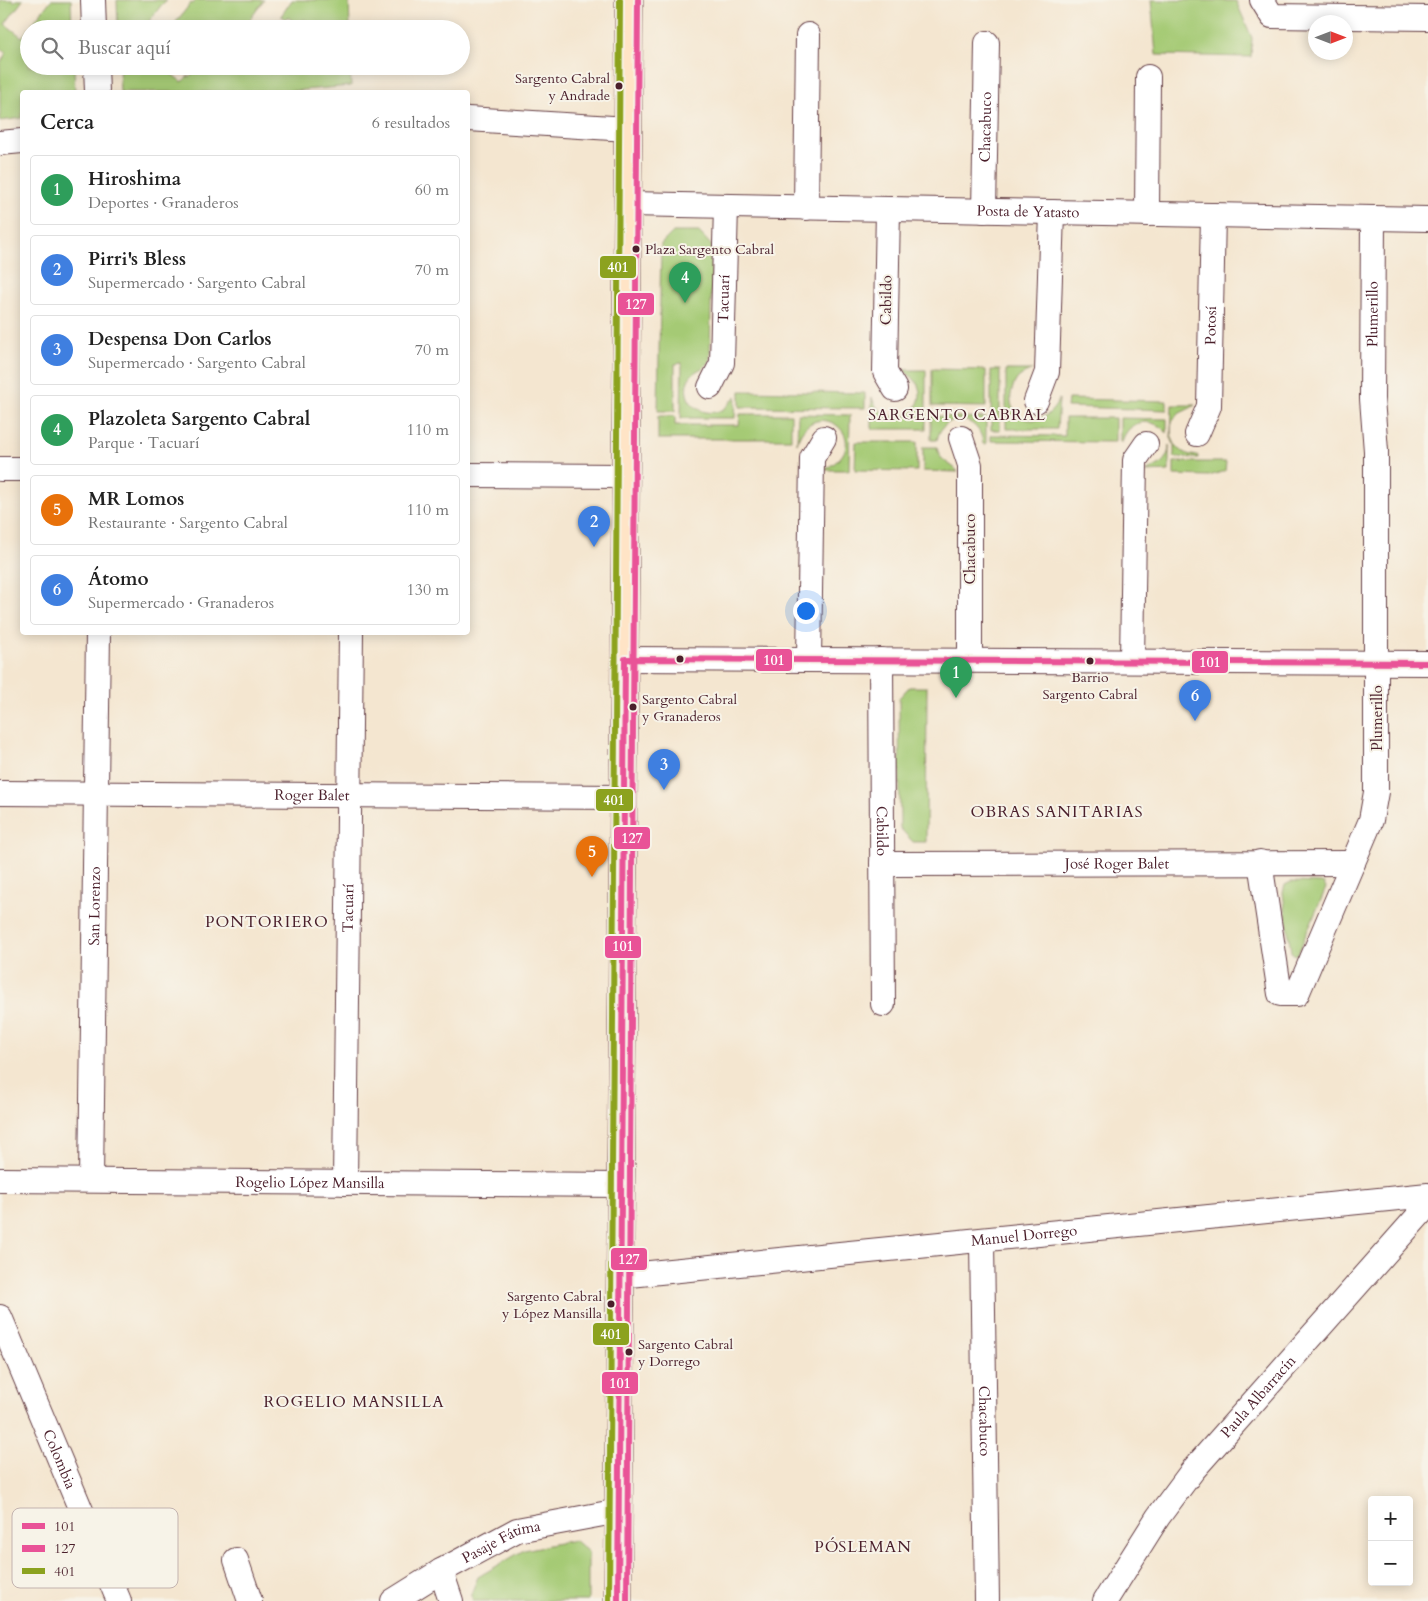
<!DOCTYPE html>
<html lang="es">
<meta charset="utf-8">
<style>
body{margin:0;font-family:Cardo,serif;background:#f6f6f6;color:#222}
.controls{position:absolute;right:15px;bottom:15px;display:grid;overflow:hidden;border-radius:5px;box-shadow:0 2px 12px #0003}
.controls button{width:45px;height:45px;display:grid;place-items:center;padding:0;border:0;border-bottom:1px solid #e0e0e0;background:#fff;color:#222;font:25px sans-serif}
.compass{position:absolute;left:1308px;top:15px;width:45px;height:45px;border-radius:50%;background:#fff;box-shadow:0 2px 12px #0003;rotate:90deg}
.you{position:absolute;left:805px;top:610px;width:18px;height:18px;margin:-12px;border:4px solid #fff;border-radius:50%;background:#1a73e8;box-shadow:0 0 0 8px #1a73e833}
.badge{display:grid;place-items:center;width:32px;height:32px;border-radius:50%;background:#1a73e8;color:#fff;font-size:16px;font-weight:700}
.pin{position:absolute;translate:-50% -41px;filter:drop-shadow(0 1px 2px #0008)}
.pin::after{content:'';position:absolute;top:26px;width:18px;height:15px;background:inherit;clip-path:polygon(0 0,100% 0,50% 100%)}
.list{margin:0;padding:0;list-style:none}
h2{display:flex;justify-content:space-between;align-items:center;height:65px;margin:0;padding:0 20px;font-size:21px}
h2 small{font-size:16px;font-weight:400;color:#767676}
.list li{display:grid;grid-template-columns:32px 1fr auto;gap:15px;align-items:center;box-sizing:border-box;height:70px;margin:0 10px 10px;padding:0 10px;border:1px solid #e0e0e0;border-radius:5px}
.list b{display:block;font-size:19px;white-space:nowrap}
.list p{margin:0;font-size:16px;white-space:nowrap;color:#767676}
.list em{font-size:16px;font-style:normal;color:#767676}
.icon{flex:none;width:28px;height:28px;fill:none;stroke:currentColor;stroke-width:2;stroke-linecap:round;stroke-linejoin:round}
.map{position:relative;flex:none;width:1428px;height:1601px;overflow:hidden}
.search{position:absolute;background:#fff;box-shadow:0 2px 12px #0003;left:20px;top:20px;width:450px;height:55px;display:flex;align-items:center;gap:12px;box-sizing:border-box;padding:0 18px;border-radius:28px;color:#767676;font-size:19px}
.panel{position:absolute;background:#fff;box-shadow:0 2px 12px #0003;left:20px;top:90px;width:450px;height:545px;border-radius:5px}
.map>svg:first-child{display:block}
</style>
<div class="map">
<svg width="1428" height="1601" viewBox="0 0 1428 1601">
<rect width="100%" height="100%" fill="#f7f3e8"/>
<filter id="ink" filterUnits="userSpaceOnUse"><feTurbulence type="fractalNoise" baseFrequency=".02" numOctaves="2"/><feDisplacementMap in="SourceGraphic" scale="10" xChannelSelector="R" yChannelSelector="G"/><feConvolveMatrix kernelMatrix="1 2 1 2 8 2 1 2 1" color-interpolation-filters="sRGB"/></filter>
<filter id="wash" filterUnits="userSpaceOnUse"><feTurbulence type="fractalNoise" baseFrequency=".0096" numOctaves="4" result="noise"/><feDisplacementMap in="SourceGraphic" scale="20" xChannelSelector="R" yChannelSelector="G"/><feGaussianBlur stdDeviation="1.12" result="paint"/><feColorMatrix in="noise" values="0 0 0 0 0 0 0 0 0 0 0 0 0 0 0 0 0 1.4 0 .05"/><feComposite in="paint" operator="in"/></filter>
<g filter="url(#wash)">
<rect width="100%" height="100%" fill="#f4e6d0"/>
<!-- green -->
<path fill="#a5ca74" stroke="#787450" d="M 0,0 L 12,0 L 14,2 L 16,0 L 23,0 L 5,24 L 22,37 L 51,0 L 71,0 L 72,29 L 29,29 L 29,66 L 74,66 L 75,92 L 22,92 L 22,118 L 0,121 L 0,64 L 6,53 L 0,49 Z
M 117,0 L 167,0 L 165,3 L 163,3 L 143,29 L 118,29 Z
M 196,0 L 264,0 L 246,25 L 247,26 L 245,29 L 202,29 L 199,27 L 198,29 L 174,29 L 172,27 L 191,3 L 193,4 Z
M 292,0 L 349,0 L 350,29 L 316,29 L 304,19 L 297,28 L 290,23 L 292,20 L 287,17 L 285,19 L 281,16 Z
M 1151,0 L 1236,1 L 1252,38 L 1251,57 L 1156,55 Z
M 119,66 L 169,66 L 166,70 L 182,82 L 188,76 L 190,77 L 198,66 L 276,66 L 287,75 L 296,66 L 350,66 L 351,86 L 280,92 L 120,92 Z
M 673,232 L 699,232 L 712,246 L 710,360 C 705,371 690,369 687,384 C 683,403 702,417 719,411 C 726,409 731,401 736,396 L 735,418 L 681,418 L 682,363 L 675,364 L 675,411 L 658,411 L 661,244 Z
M 932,369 L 986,370 L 986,407 L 932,406 Z
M 903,370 L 926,370 L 926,429 L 872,429 L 872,397 C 876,413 890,419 906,416 C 926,404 924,381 903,371 Z
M 991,370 L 1000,370 L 1000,430 L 991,430 Z
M 1006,370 L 1033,370 C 1028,372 1023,374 1019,377 C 1016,380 1014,384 1013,387 C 1000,420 1044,435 1059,399 L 1057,429 L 1006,429 Z
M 740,391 L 865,393 L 865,408 L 740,407 Z
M 1068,399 L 1167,401 L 1167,410 L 1067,407 Z
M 1172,405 L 1195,405 C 1189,410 1181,411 1175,417 C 1167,428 1172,446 1183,452 C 1188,455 1192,455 1198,456 L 1198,458 L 1174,457 L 1174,445 L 1171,437 Z
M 740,414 L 791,414 L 791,439 L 658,439 L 658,416 L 675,416 L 675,425 L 739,425 Z
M 798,414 L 850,415 L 849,470 L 823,470 C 875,445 827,402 804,429 C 800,433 799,438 797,443 Z
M 931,416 L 986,418 L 986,444 L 983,444 C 981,415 943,410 937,440 L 931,440 Z
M 1065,418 L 1115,418 L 1115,442 L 991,441 L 991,435 L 1065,436 Z
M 1120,418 L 1167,419 L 1167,433 C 1153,416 1128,419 1122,442 L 1120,442 Z
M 856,442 L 917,442 L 917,471 L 855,470 Z
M 1169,445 L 1169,471 L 1145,472 C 1158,466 1169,461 1169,445 Z
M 923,447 L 937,447 C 939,463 951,462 958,472 L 923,471 Z
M 1174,462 L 1226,462 L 1225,471 L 1209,476 L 1174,475 Z
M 909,687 L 927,687 L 926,842 L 913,842 L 900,828 L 899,698 Z
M 1291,882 L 1321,883 L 1324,884 L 1326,888 L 1298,953 L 1295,955 L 1291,952 L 1283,893 L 1285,885 Z
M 574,1540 L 588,1552 L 588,1601 L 473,1601 L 471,1594 L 478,1577 L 524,1550 Z"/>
</g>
<g filter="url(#ink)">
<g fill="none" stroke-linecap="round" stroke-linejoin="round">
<defs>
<g id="street">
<path d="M 93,0 L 94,29"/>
<path d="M 1262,0 L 1272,16 L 1428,18"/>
<path d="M 96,66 L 97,92"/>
<path d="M 468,119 L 628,129"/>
<path d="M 0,143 L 22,141"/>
<path id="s1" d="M 628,204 L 1428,219"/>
<path d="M 806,208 L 808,35"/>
<path d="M 888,209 L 885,372 L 895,389"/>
<path id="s2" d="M 984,211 L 987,43"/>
<path d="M 1147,214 L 1148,77"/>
<path id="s3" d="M 710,387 L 722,363 L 726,206"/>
<path d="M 1036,401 L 1047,372 L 1052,212"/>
<path id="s4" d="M 1197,434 L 1209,406 L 1213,215"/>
<path d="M 961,438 L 970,465 L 970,660"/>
<path d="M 0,469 L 22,469"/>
<path d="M 468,475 L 626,476"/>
<path d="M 625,659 L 1428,663"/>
<path d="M 809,660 L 812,458 L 824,438"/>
<path id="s5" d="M 881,660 L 883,1004"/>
<path d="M 1132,661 L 1135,460 L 1146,444"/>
<path id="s6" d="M 0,793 L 624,797"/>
<path id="s7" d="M 1260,862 L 1280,994 L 1297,994 L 1371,820 L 1376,792 L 1376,451 L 1372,399 L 1373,218"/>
<path id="s8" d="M 882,864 L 1353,863"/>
<path id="s9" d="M 0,1180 L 621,1185"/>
<path id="s10" d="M 91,1180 L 98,632"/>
<path id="s11" d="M 345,1183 L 351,632"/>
<path id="s12" d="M 982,1241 L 987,1601"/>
<path id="s13" d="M 620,1276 L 1428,1195"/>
<path id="s14" d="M 0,1317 L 119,1601"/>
<path d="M 236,1560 L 250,1601"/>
<path d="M 441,1571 L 451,1601"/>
<path id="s15" d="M 393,1601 L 441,1571 L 517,1530 L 619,1511"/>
<path id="s16" d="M 1105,1601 L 1158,1517 L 1193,1470 L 1428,1205"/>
</g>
<path id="secondary" d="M 618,1601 L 629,0"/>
</defs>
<!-- street casing -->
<use href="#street" stroke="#643d44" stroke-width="26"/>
<!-- secondary casing -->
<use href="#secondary" stroke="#643d44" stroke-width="29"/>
<!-- street -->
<use href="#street" stroke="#fff" stroke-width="24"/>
<!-- secondary -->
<use href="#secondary" stroke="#ffe4c6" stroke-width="28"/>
<defs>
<path id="bus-1" d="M 618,1601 L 625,659 L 1428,663"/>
<path id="bus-2" d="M 627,1601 L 638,0"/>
<path id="bus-3" d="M 609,1601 L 620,0"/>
</defs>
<!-- bus-1 casing -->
<use href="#bus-1" stroke="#f7f3e8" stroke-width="10"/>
<!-- bus-2 casing -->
<use href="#bus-2" stroke="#f7f3e8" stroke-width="10"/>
<!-- bus-3 casing -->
<use href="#bus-3" stroke="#f7f3e8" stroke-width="10"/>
<!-- bus-1 -->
<use href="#bus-1" stroke="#e95297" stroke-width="6"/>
<!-- bus-2 -->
<use href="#bus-2" stroke="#e95297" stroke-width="6"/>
<!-- bus-3 -->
<use href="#bus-3" stroke="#8ca21f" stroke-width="6"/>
</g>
</g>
<!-- markers -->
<g fill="#4a1f2b" stroke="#f7f3e8" stroke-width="2">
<circle cx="619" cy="86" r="4.5"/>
<circle cx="636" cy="249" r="4.5"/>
<circle cx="680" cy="659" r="4.5"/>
<circle cx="1090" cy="661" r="4.5"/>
<circle cx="633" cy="707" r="4.5"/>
<circle cx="611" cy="1304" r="4.5"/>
<circle cx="629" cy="1352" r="4.5"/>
</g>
<g text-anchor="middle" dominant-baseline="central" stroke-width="4" stroke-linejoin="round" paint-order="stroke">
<!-- bus labels -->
<g font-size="14" fill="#4a1f2b" stroke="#f7f3e8" text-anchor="start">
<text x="610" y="78" text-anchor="end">Sargento Cabral<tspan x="610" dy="17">y Andrade</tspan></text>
<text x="645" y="249">Plaza Sargento Cabral</text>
<text x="1090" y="677" text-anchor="middle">Barrio<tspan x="1090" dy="17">Sargento Cabral</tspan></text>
<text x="642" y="699">Sargento Cabral<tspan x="642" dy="17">y Granaderos</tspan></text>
<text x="602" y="1296" text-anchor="end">Sargento Cabral<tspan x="602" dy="17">y López Mansilla</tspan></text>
<text x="638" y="1344">Sargento Cabral<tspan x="638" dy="17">y Dorrego</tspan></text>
</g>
<!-- street labels -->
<g font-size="15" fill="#4a1f2b" stroke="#f7f3e8">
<text stroke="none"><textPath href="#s2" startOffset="84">Chacabuco</textPath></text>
<text stroke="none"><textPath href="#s1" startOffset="400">Posta de Yatasto</textPath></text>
<text stroke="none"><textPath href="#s3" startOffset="91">Tacuarí</textPath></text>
<text transform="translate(886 300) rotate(-89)">Cabildo</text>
<text stroke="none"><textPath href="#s7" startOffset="846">Plumerillo</textPath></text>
<text stroke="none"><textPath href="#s4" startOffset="111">Potosí</textPath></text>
<text transform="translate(970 549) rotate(-90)">Chacabuco</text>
<text transform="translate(1377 718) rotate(-90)">Plumerillo</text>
<text stroke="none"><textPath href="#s6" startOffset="312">Roger Balet</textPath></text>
<text stroke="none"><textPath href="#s5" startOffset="171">Cabildo</textPath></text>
<text stroke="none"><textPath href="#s8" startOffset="235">José Roger Balet</textPath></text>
<text stroke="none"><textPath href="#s10" startOffset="274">San Lorenzo</textPath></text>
<text stroke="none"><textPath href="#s11" startOffset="275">Tacuarí</textPath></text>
<text stroke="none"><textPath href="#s9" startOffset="310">Rogelio López Mansilla</textPath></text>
<text stroke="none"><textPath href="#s13" startOffset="406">Manuel Dorrego</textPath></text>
<text stroke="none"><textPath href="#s16" startOffset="256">Paula Albarracín</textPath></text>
<text stroke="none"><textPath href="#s12" startOffset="180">Chacabuco</textPath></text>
<text stroke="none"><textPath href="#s14" startOffset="154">Colombia</textPath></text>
<text stroke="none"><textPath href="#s15" startOffset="124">Pasaje Fátima</textPath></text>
</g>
<!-- neighbourhood labels -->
<g font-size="16" letter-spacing="1" fill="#4a1f2b" stroke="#f7f3e8">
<text x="957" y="415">SARGENTO CABRAL</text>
<text x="1057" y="812">OBRAS SANITARIAS</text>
<text x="267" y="922">PONTORIERO</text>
<text x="354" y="1402">ROGELIO MANSILLA</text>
<text x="863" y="1547">PÓSLEMAN</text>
</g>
</g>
<!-- legend -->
<rect x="12" y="1508" width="166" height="80" rx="8" fill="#f7f3e8" stroke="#c3b3af" stroke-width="1"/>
<rect x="22" y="1523" width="23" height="6" fill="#e95297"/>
<rect x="22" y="1545" width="23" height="7" fill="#e95297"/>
<rect x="22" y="1568" width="23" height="6" fill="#8ca21f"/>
<g font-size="14" fill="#4a1f2b">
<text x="54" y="1531">101</text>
<text x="54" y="1553">127</text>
<text x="54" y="1576">401</text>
</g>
<g stroke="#f7f3e8" stroke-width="2">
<rect x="599" y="255" width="38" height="24" rx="5" fill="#8ca21f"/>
<rect x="617" y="292" width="38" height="24" rx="5" fill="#e95297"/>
<rect x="755" y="648" width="38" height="24" rx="5" fill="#e95297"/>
<rect x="1191" y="650" width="38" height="24" rx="5" fill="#e95297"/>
<rect x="595" y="788" width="39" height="24" rx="5" fill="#8ca21f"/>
<rect x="613" y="826" width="38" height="24" rx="5" fill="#e95297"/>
<rect x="604" y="935" width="38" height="24" rx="5" fill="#e95297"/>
<rect x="610" y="1247" width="38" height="24" rx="5" fill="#e95297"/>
<rect x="592" y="1322" width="38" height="24" rx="5" fill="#8ca21f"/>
<rect x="601" y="1371" width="38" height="24" rx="5" fill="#e95297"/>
</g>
<g font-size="14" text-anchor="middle" font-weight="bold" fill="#fff">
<text x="618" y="272">401</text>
<text x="636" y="309">127</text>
<text x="774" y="665">101</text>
<text x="1210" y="667">101</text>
<text x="614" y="805">401</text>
<text x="632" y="843">127</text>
<text x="623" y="951">101</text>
<text x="629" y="1264">127</text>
<text x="611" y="1339">401</text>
<text x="620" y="1388">101</text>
</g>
</svg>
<div class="controls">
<button>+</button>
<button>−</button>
</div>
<svg class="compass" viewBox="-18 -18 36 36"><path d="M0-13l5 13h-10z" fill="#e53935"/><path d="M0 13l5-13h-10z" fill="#767676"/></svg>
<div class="you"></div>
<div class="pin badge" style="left:956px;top:698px;background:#2e9e5b">1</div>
<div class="pin badge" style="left:594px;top:547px;background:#3f7fe0">2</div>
<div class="pin badge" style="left:664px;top:790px;background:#3f7fe0">3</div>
<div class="pin badge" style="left:685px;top:303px;background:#2e9e5b">4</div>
<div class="pin badge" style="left:592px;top:877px;background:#e8710a">5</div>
<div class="pin badge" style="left:1195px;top:721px;background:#3f7fe0">6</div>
<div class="search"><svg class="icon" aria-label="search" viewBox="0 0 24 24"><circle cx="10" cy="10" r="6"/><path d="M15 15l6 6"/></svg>Buscar aquí</div>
<section class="panel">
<h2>Cerca<small>6 resultados</small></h2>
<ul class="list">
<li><span class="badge" style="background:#2e9e5b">1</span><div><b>Hiroshima</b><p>Deportes · Granaderos</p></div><em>60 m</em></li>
<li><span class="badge" style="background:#3f7fe0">2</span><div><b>Pirri's Bless</b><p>Supermercado · Sargento Cabral</p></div><em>70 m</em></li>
<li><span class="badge" style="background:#3f7fe0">3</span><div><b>Despensa Don Carlos</b><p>Supermercado · Sargento Cabral</p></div><em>70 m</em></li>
<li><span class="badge" style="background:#2e9e5b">4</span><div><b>Plazoleta Sargento Cabral</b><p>Parque · Tacuarí</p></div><em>110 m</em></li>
<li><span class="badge" style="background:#e8710a">5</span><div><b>MR Lomos</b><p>Restaurante · Sargento Cabral</p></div><em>110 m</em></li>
<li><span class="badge" style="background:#3f7fe0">6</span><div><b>Átomo</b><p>Supermercado · Granaderos</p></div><em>130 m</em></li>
</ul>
</section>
</div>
